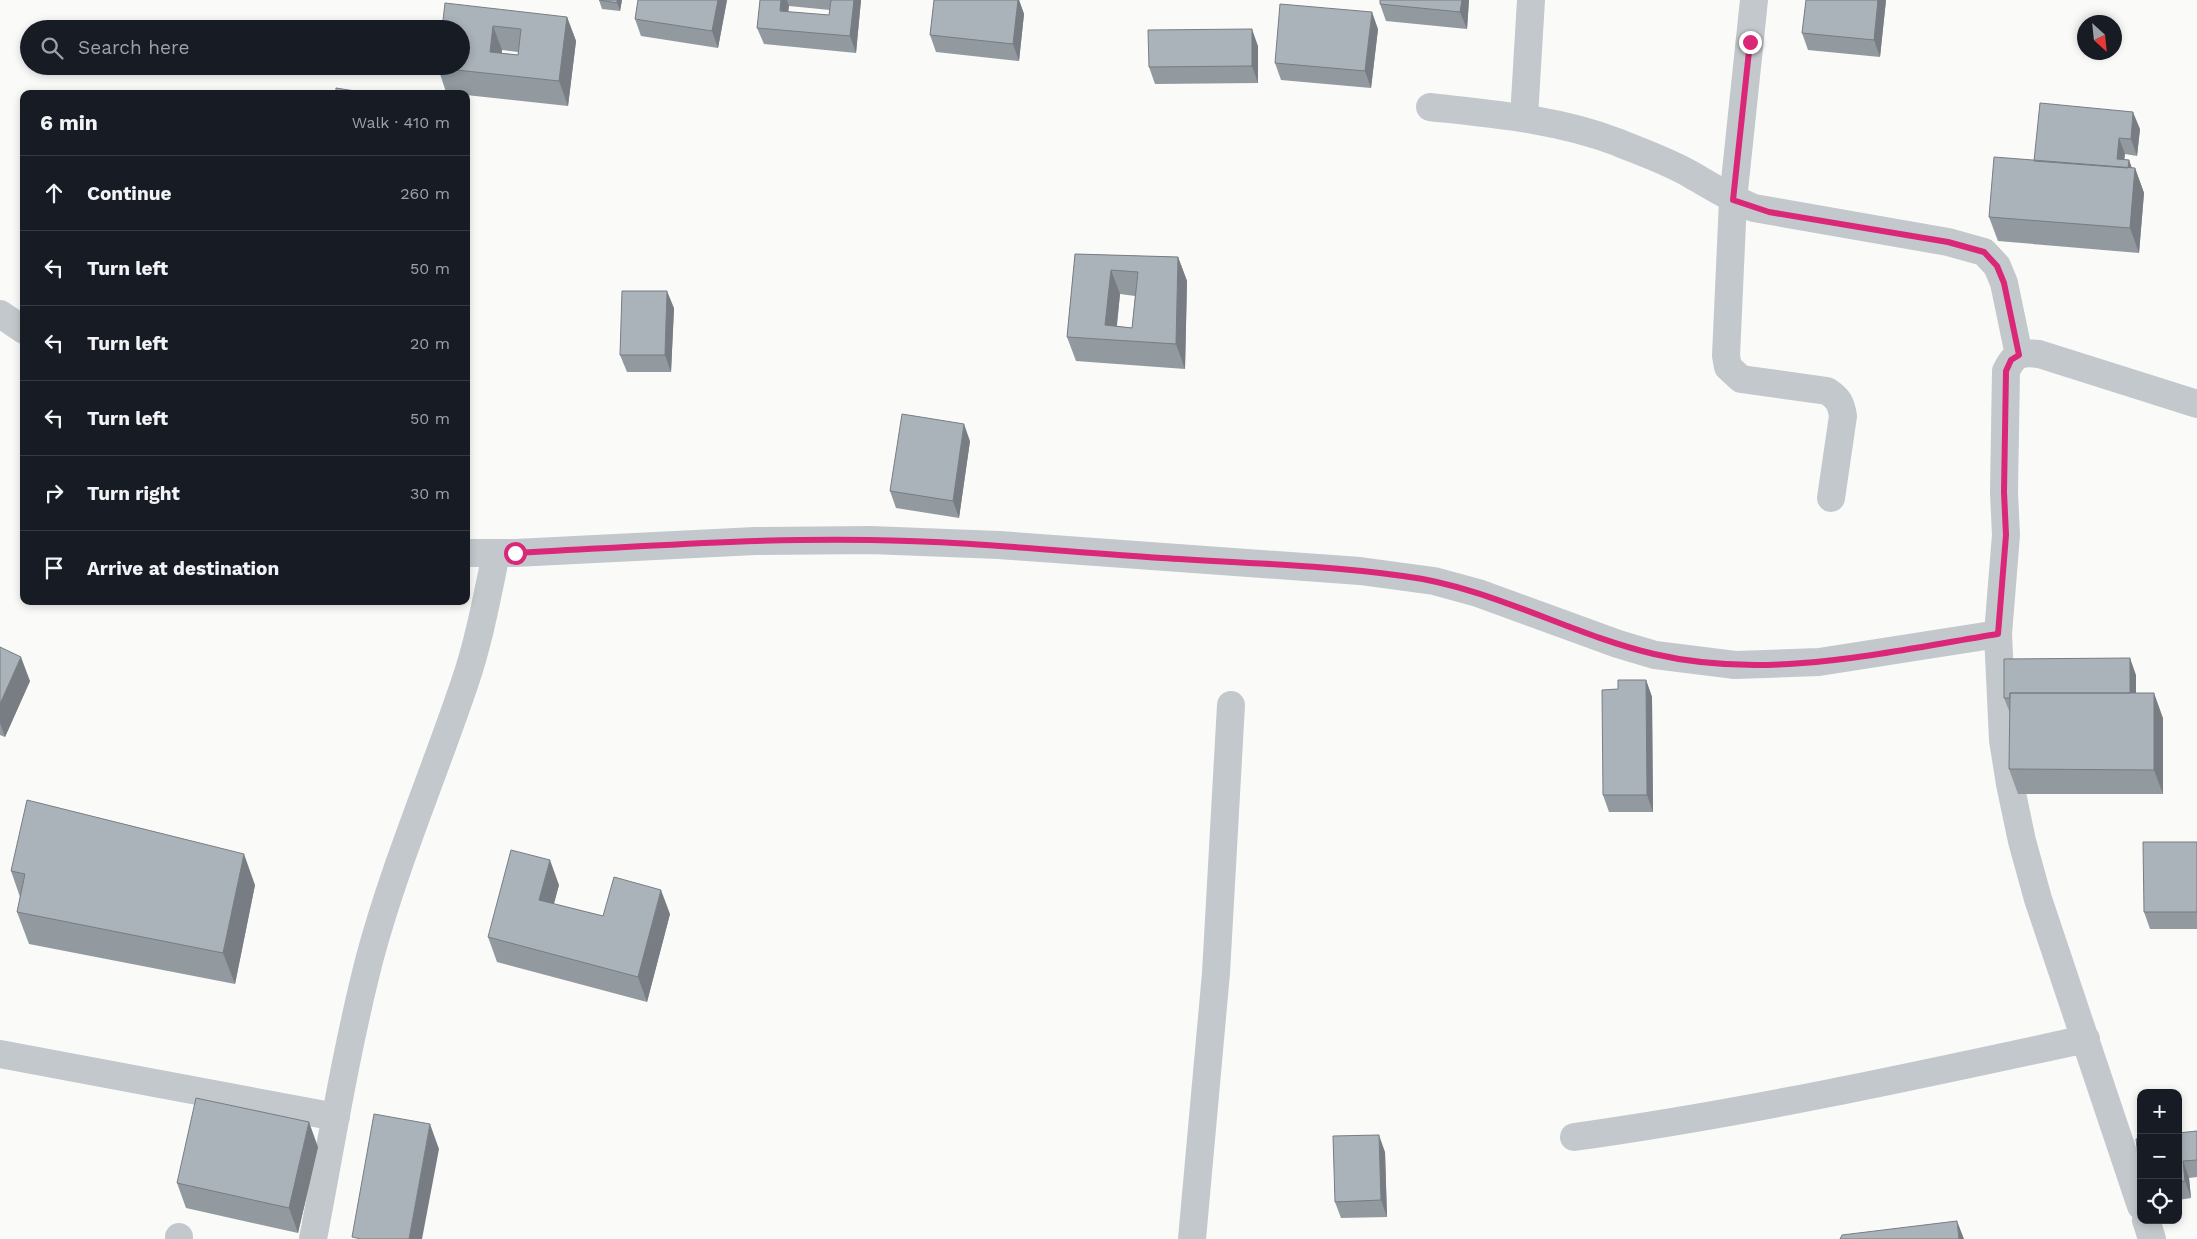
<!DOCTYPE html>
<meta charset="utf-8">
<style>
body{margin:0;font-family:"Work Sans",sans-serif;background:#20242c;color:#f1f3f6}
.controls{position:absolute;right:15px;bottom:15px;display:grid;overflow:hidden;border-radius:10px;box-shadow:0 2px 8px #0003}
.controls button{width:45px;height:45px;display:grid;place-items:center;padding:0;border:0;border-bottom:1px solid #363941;background:#171b24;color:#f1f3f6;font:25px sans-serif}
.compass{position:absolute;left:2077px;top:15px;width:45px;height:45px;border-radius:50%;background:#171b24;box-shadow:0 2px 8px #0003;rotate:153deg}
.stop{position:absolute;width:15px;height:15px;margin:-11px;border:4px solid #db2777;border-radius:50%;background:#fff}
.stop.end{background:#db2777;border-color:#fff;box-shadow:0 1px 5px #0008}
.list{margin:0;padding:0;list-style:none}
h2{display:flex;justify-content:space-between;align-items:center;height:65px;margin:0;padding:0 20px;font-size:21px}
h2 small{font-size:16px;font-weight:400;color:#9ea1a6}
.list li{display:grid;grid-template-columns:32px 1fr auto;gap:15px;align-items:center;box-sizing:border-box;height:75px;padding:0 20px;border-top:1px solid #363941}
.list b{display:block;font-size:19px;white-space:nowrap}
.list em{font-size:16px;font-style:normal;color:#9ea1a6}
.icon{flex:none;width:28px;height:28px;fill:none;stroke:currentColor;stroke-width:2;stroke-linecap:round;stroke-linejoin:round}
.map{position:relative;flex:none;width:2197px;height:1239px;overflow:hidden}
.search{position:absolute;background:#171b24;box-shadow:0 2px 8px #0003;left:20px;top:20px;width:450px;height:55px;display:flex;align-items:center;gap:12px;box-sizing:border-box;padding:0 18px;border-radius:28px;color:#9ea1a6;font-size:19px}
.panel{position:absolute;background:#171b24;box-shadow:0 2px 8px #0003;left:20px;top:90px;width:450px;height:515px;border-radius:10px}
.map>svg:first-child{display:block}
</style>
<div class="map">
<svg width="2197" height="1239" viewBox="0 0 2197 1239">
<rect width="100%" height="100%" fill="#fafaf8"/>
<g fill="none" stroke-linecap="round" stroke-linejoin="round">
<!-- minor -->
<path stroke="#c3c8cc" stroke-width="28" d="M 1754,0 L 1733,200 L 1726,356 L 1728,367 L 1741,379 L 1827,391 C 1838,398 1841,403 1843,416 L 1831,498
M 1430,107 C 1493,114 1557,119 1617,142 C 1641,152 1667,161 1690,174 C 1711,186 1731,199 1754,208 L 1948,242 L 1984,252 L 1997,266 L 2004,283 L 2019,355
M 1524,117 L 1531,0
M 0,314 L 24,330
M 466,553 L 515,553 L 755,541 L 870,540 L 999,545 L 1360,571 L 1434,581 L 1478,593 L 1618,644 L 1655,655 L 1735,665 L 1819,662 L 1998,634
M 0,1054 L 336,1117
M 1574,1137 C 1746,1113 1916,1076 2086,1039
M 2141,1206 L 2038,899 L 2022,841 L 2010,784 L 2003,740 L 1998,634 L 2006,535 L 2004,492 L 2006,371 C 2014,354 2020,352 2039,354 L 2197,404
M 2146,1220 L 2152,1239
M 179,1239 L 179,1237
M 313,1239 C 331,1145 346,1050 370,957 C 395,864 434,774 465,682 C 479,641 487,597 496,554
M 1192,1239 L 1216,973 L 1231,705"/>
</g>
<!-- wall -->
<path fill="#929a9f" fill-rule="evenodd" d="M 599,0 L 622,0 L 620,11 L 602,9 Z
M 638,0 L 727,0 L 718,48 L 641,36 L 635,19 Z
M 760,0 L 861,0 L 856,53 L 764,44 L 757,28 ZM 789,6 L 830,10 L 829,15 L 788,12 Z
M 934,0 L 1019,0 L 1024,14 L 1019,61 L 936,52 L 930,35 Z
M 1469,0 L 1467,29 L 1386,21 L 1380,4 Z
M 1806,0 L 1886,0 L 1880,57 L 1808,50 L 1802,33 Z
M 567,17 L 576,41 L 568,106 L 466,95 L 466,94 L 446,92 L 438,68 L 461,29 ZM 502,50 L 518,52 L 518,55 L 502,53 Z
M 1378,29 L 1371,88 L 1281,80 L 1275,63 Z
M 1258,46 L 1258,83 L 1155,84 L 1149,67 Z
M 2140,129 L 2137,156 L 2125,154 L 2124,159 L 2129,160 L 2132,168 L 2135,168 L 2144,193 L 2139,253 L 1998,241 L 1989,217 L 2034,161 Z
M 1075,254 L 1178,257 L 1187,281 L 1185,369 L 1076,361 L 1067,337 ZM 1120,294 L 1135,296 L 1132,328 L 1117,326 Z
M 674,308 L 671,372 L 627,372 L 620,355 Z
M 970,441 L 959,518 L 896,508 L 890,491 Z
M 0,647 L 30,681 L 5,737 L 0,735 Z
M 2136,675 L 2136,693 L 2163,718 L 2163,794 L 2018,794 L 2009,769 L 2010,713 L 2004,698 Z
M 1646,680 L 1652,697 L 1653,812 L 1609,812 L 1603,795 Z
M 2197,842 L 2197,929 L 2150,929 L 2144,912 Z
M 11,871 L 255,885 L 235,984 L 29,944 L 17,912 L 20,897 Z
M 559,885 L 554,904 L 603,916 L 670,914 L 647,1002 L 497,962 L 488,937 Z
M 2197,1131 L 2197,1177 L 2189,1178 L 2191,1198 L 2178,1200 L 2178,1133 Z
M 318,1147 L 298,1233 L 186,1208 L 177,1183 Z
M 1385,1152 L 1387,1217 L 1341,1218 L 1335,1202 Z"/>
<!-- shaded-wall -->
<path fill="#777d82" d="M 617,0 L 622,0 L 620,11 L 617,3 Z
M 718,0 L 727,0 L 718,48 L 712,31 Z
M 781,0 L 787,0 L 789,6 L 786,28 L 780,11 Z
M 854,0 L 861,0 L 856,53 L 850,36 Z
M 1018,0 L 1019,0 L 1024,14 L 1019,61 L 1013,44 Z
M 1462,0 L 1469,0 L 1467,29 L 1460,12 Z
M 1878,0 L 1886,0 L 1880,57 L 1874,40 Z
M 1372,12 L 1378,29 L 1371,88 L 1365,71 Z
M 567,17 L 576,41 L 568,106 L 559,81 Z
M 493,26 L 502,50 L 499,75 L 490,52 Z
M 1252,29 L 1258,46 L 1258,83 L 1252,66 Z
M 2133,112 L 2140,129 L 2137,156 L 2131,139 Z
M 2119,138 L 2125,154 L 2123,172 L 2117,159 Z
M 2129,160 L 2134,175 L 2135,168 L 2144,193 L 2139,253 L 2130,228 L 2127,172 Z
M 1178,257 L 1187,281 L 1185,369 L 1176,344 Z
M 1111,270 L 1120,294 L 1115,340 L 1105,325 Z
M 667,291 L 674,308 L 671,372 L 665,355 Z
M 964,424 L 970,441 L 959,518 L 953,501 Z
M 21,657 L 30,681 L 5,737 L 0,723 L 0,704 Z
M 2130,658 L 2136,675 L 2136,714 L 2130,697 Z
M 1646,680 L 1652,697 L 1653,812 L 1647,795 Z
M 2154,693 L 2163,718 L 2163,794 L 2154,770 Z
M 244,854 L 255,885 L 235,984 L 223,953 Z
M 550,860 L 559,885 L 548,924 L 539,900 Z
M 661,890 L 670,914 L 647,1002 L 638,977 Z
M 309,1122 L 318,1147 L 298,1233 L 289,1208 Z
M 430,1124 L 439,1149 L 422,1239 L 409,1239 Z
M 1379,1135 L 1385,1152 L 1387,1217 L 1381,1200 Z
M 2183,1161 L 2189,1178 L 2191,1198 L 2185,1181 Z
M 1957,1221 L 1964,1239 L 1959,1239 Z"/>
<!-- building -->
<path fill="#aab3b9" stroke="#777d82" fill-rule="evenodd" d="M 599,0 L 617,0 L 617,3 Z
M 638,0 L 718,0 L 712,31 L 635,19 Z
M 760,0 L 781,0 L 780,11 L 829,15 L 831,0 L 854,0 L 850,36 L 757,28 Z
M 934,0 L 1018,0 L 1013,44 L 930,35 Z
M 1380,0 L 1462,0 L 1460,12 L 1380,4 Z
M 1806,0 L 1878,0 L 1874,40 L 1802,33 Z
M 445,3 L 567,17 L 559,81 L 438,68 L 438,66 L 461,66 L 461,29 L 442,29 ZM 493,26 L 521,29 L 518,55 L 490,52 Z
M 1280,4 L 1372,12 L 1365,71 L 1275,63 Z
M 1252,29 L 1252,66 L 1149,67 L 1148,30 Z
M 336,88 L 374,94 L 336,94 Z
M 2040,103 L 2133,112 L 2131,139 L 2119,138 L 2117,159 L 2129,160 L 2128,168 L 2034,161 Z
M 1994,157 L 2135,168 L 2130,228 L 1989,217 Z
M 1075,254 L 1178,257 L 1176,344 L 1067,337 ZM 1111,270 L 1138,272 L 1132,328 L 1105,325 Z
M 622,291 L 667,291 L 665,355 L 620,355 Z
M 902,414 L 964,424 L 953,501 L 890,491 Z
M 0,647 L 21,657 L 0,704 Z
M 2130,658 L 2130,693 L 2010,693 L 2010,698 L 2004,698 L 2004,659 Z
M 1618,680 L 1646,680 L 1647,795 L 1603,795 L 1602,690 L 1618,689 Z
M 2010,693 L 2154,693 L 2154,770 L 2009,769 Z
M 27,800 L 244,854 L 223,953 L 17,912 L 25,874 L 11,871 Z
M 2143,842 L 2197,842 L 2197,912 L 2144,912 Z
M 511,850 L 550,860 L 539,900 L 603,916 L 614,877 L 661,890 L 638,977 L 488,937 Z
M 196,1098 L 309,1122 L 289,1208 L 177,1183 Z
M 374,1114 L 430,1124 L 409,1239 L 361,1239 L 352,1237 Z
M 2197,1131 L 2197,1160 L 2183,1161 L 2185,1181 L 2178,1182 L 2178,1133 Z
M 1379,1135 L 1381,1200 L 1335,1202 L 1333,1136 Z
M 2141,1138 L 2141,1182 L 2136,1139 Z
M 1957,1221 L 1959,1239 L 1840,1239 L 1842,1235 Z"/>
<g fill="none" stroke-linecap="round" stroke-linejoin="round">
<!-- route -->
<path stroke="#db2777" stroke-width="6" d="M 515,553 C 633,547 751,538 869,540 C 967,541 1065,552 1162,558 C 1242,563 1324,565 1403,576 C 1491,587 1569,634 1654,654 C 1768,681 1885,652 1998,634 L 2006,535 L 2004,492 L 2006,371 L 2011,360 L 2019,355 L 2004,283 L 1997,266 L 1984,252 L 1948,242 L 1769,212 L 1733,200 L 1750,42"/>
</g>
</svg>
<div class="controls">
<button>+</button>
<button>−</button>
<button><svg class="icon" aria-label="locate" viewBox="0 0 24 24"><circle cx="12" cy="12" r="6"/><path d="M12 2v4M12 18v4M2 12h4M18 12h4"/></svg></button>
</div>
<svg class="compass" viewBox="-18 -18 36 36"><path d="M0-13l5 13h-10z" fill="#e53935"/><path d="M0 13l5-13h-10z" fill="#9ea1a6"/></svg>
<div class="stop" style="left:515px;top:553px"></div>
<div class="stop end" style="left:1750px;top:42px"></div>
<div class="search"><svg class="icon" aria-label="search" viewBox="0 0 24 24"><circle cx="10" cy="10" r="6"/><path d="M15 15l6 6"/></svg>Search here</div>
<section class="panel">
<h2>6 min<small>Walk · 410 m</small></h2>
<ul class="list">
<li><svg class="icon" aria-label="ahead" viewBox="0 0 24 24"><path d="M12 20V5M6 11l6-6 6 6"/></svg><div><b>Continue</b></div><em>260 m</em></li>
<li><svg class="icon" aria-label="left" viewBox="0 0 24 24"><path d="M17 20v-9H6M10 6l-5 5 5 5"/></svg><div><b>Turn left</b></div><em>50 m</em></li>
<li><svg class="icon" aria-label="left" viewBox="0 0 24 24"><path d="M17 20v-9H6M10 6l-5 5 5 5"/></svg><div><b>Turn left</b></div><em>20 m</em></li>
<li><svg class="icon" aria-label="left" viewBox="0 0 24 24"><path d="M17 20v-9H6M10 6l-5 5 5 5"/></svg><div><b>Turn left</b></div><em>50 m</em></li>
<li><svg class="icon" aria-label="right" viewBox="0 0 24 24"><path d="M7 20v-9h11M14 6l5 5-5 5"/></svg><div><b>Turn right</b></div><em>30 m</em></li>
<li><svg class="icon" aria-label="arrive" viewBox="0 0 24 24"><path d="M6 21V4h12l-3 4 3 4H6"/></svg><div><b>Arrive at destination</b></div></li>
</ul>
</section>
</div>
